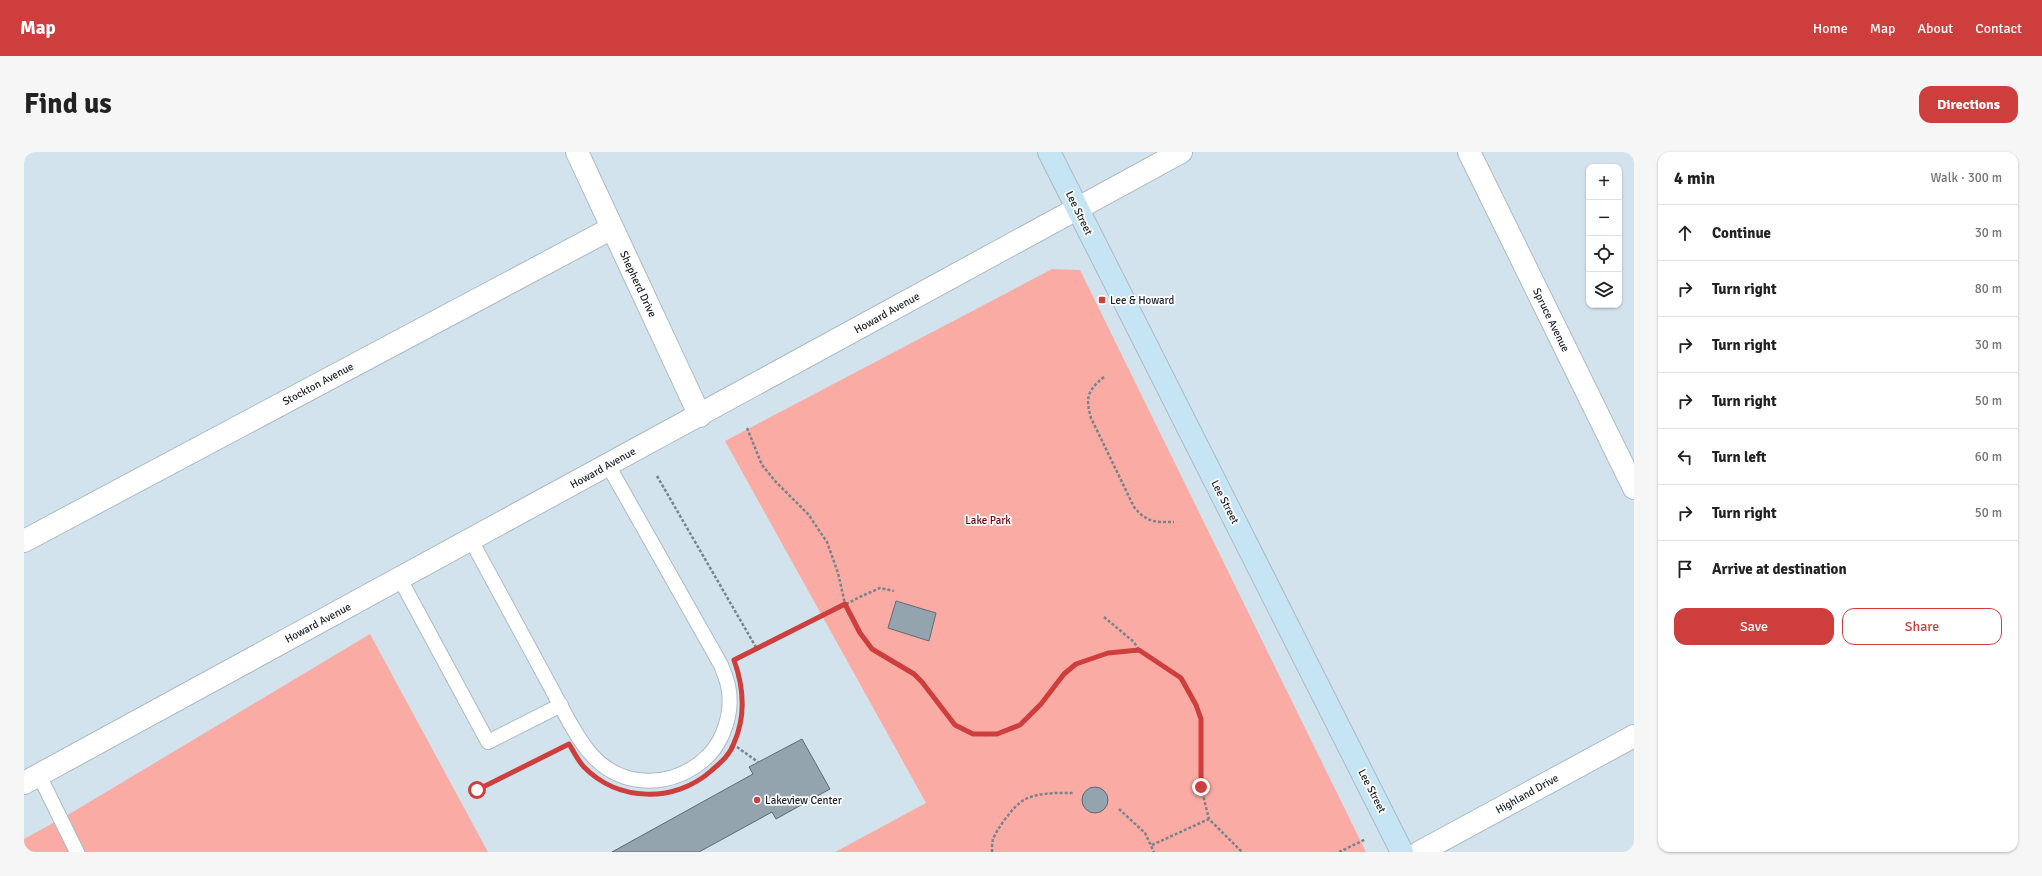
<!DOCTYPE html>
<meta charset="utf-8">
<style>
body{margin:0;font-family:Signika,sans-serif;background:#f6f6f6;color:#222}
.controls{position:absolute;right:12px;top:12px;display:grid;overflow:hidden;border-radius:8px;box-shadow:0 1px 3px #0004}
.controls button{width:36px;height:36px;display:grid;place-items:center;padding:0;border:0;border-bottom:1px solid #e0e0e0;background:#fff;color:#222;font:20px sans-serif}
.stop{position:absolute;width:12px;height:12px;margin:-9px;border:3px solid #cd3e3d;border-radius:50%;background:#fff}
.stop.end{background:#cd3e3d;border-color:#fff;box-shadow:0 1px 4px #0008}
.list{margin:0;padding:0;list-style:none}
h2{display:flex;justify-content:space-between;align-items:center;height:52px;margin:0;padding:0 16px;font-size:17px}
h2 small{font-size:13px;font-weight:400;color:#767676}
.list li{display:grid;grid-template-columns:26px 1fr auto;gap:12px;align-items:center;box-sizing:border-box;height:56px;padding:0 16px;border-top:1px solid #e0e0e0}
.list b{display:block;font-size:15px;white-space:nowrap}
.list em{font-size:13px;font-style:normal;color:#767676}
.actions{display:flex;gap:8px;padding:12px 16px}
.actions a{flex:1;padding:9px 0;border:1px solid #cd3e3d;border-radius:12px;text-align:center;font-size:14px;color:#cd3e3d}
.actions .main{background:#cd3e3d;color:#fff}
.icon{flex:none;width:22px;height:22px;fill:none;stroke:currentColor;stroke-width:2;stroke-linecap:round;stroke-linejoin:round}
.map{position:relative;flex:none;width:1610px;height:700px;overflow:hidden;border-radius:12px}
header{display:flex;align-items:center;gap:24px;box-sizing:border-box;height:56px;padding:0 20px;background:#cd3e3d;color:#fff}
header strong{font-size:19px}
nav{display:flex;gap:22px;margin-inline-start:auto;font-size:14px}
.intro{display:flex;align-items:center;justify-content:space-between;box-sizing:border-box;height:96px;padding:0 24px}
h1{margin:0;font-size:28px}
.button{padding:10px 18px;border-radius:12px;background:#cd3e3d;color:#fff;font-size:14px;font-weight:700}
main{display:flex;gap:24px;padding:0 24px}
aside{flex:1;background:#fff;border-radius:12px;box-shadow:0 1px 3px #0004}
.map>svg:first-child{display:block}
</style>
<header>
<strong>Map</strong>
<nav><a>Home</a><a>Map</a><a>About</a><a>Contact</a></nav>
</header>
<div class="intro"><h1>Find us</h1><a class="button">Directions</a></div>
<main>
<div class="map">
<svg width="1610" height="700" viewBox="0 0 1610 700">
<rect width="100%" height="100%" fill="#d2e3ee"/>
<!-- green -->
<path fill="#faaca4" d="M 1028,117 L 1056,118 L 1342,700 L 811,700 L 902,651 L 701,289 Z
M 346,482 L 464,700 L 0,700 L 0,687 L 42,664 Z"/>
<!-- building -->
<path fill="#94a4ae" stroke="#5d6b75" d="M 872,449 L 912,461 L 905,489 L 864,476 Z
M 778,587 L 806,637 L 752,667 L 748,660 L 675,700 L 588,700 L 729,622 L 725,615 Z
M1058 648a13 13 0 1 1 26 0a13 13 0 1 1-26 0Z"/>
<g fill="none" stroke-linecap="round" stroke-linejoin="round">
<defs>
<path id="service" d="M 447,388 C 473,436 499,484 525,532 C 536,552 552,586 567,602 C 599,639 652,636 685,603 C 700,587 708,561 705,539 C 704,530 700,521 697,513 L 584,313
M 376,427 L 464,590 L 537,553
M 15,623 L 53,700"/>
<path id="minor" d="M 553,0 L 676,264
M 1445,0 L 1610,336
M 0,389 L 588,76
M 1396,700 L 1610,584"/>
<path id="tertiary" d="M 0,631 L 1157,0"/>
<path id="secondary" d="M 1025,0 L 1378,700"/>
</defs>
<!-- service casing -->
<use href="#service" stroke="#abbbc5" stroke-width="16"/>
<!-- minor casing -->
<use href="#minor" stroke="#abbbc5" stroke-width="24"/>
<!-- tertiary casing -->
<use href="#tertiary" stroke="#abbbc5" stroke-width="24"/>
<!-- secondary casing -->
<use href="#secondary" stroke="#abbbc5" stroke-width="24"/>
<!-- path -->
<path stroke="#78838b" stroke-width="2.5" stroke-dasharray="3 2" stroke-linecap="butt" d="M 1080,225 C 1064,238 1061,245 1067,266 L 1110,355 C 1123,371 1131,370 1150,370
M 723,276 L 738,313 L 752,330 L 784,362 L 803,390 L 814,421 L 821,452 L 835,481 L 848,497 L 890,522 L 898,531 L 931,573 L 949,582 L 962,583 L 973,582 L 996,573 L 1017,552 L 1040,522 L 1052,512 L 1084,501 L 1115,498 L 1157,526 L 1173,553 L 1177,567 L 1177,635 L 1185,667 L 1218,700
M 633,324 L 733,497
M 1080,465 L 1110,490 L 1115,498
M 715,506 L 840,443 L 856,436 L 870,439
M 713,595 L 734,610
M 453,638 L 538,596
M 1095,657 L 1121,681 L 1130,700
M 1128,693 L 1185,667
M 968,700 C 968,696 968,691 969,687 C 973,677 990,653 1000,648 C 1014,640 1034,641 1049,641
M 1315,700 L 1342,687"/>
<!-- service -->
<use href="#service" stroke="#fff" stroke-width="14"/>
<!-- minor -->
<use href="#minor" stroke="#fff" stroke-width="22"/>
<!-- tertiary -->
<use href="#tertiary" stroke="#fff" stroke-width="22"/>
<!-- secondary -->
<use href="#secondary" stroke="#c5e4f4" stroke-width="22"/>
</g>
<g fill="none" stroke-linecap="round" stroke-linejoin="round">
<!-- route -->
<path stroke="#cd3e3d" stroke-width="5" d="M 453,638 L 545,592 C 550,600 554,609 560,615 C 594,650 651,651 687,619 C 696,611 706,603 710,591 C 722,564 720,536 710,508 L 821,452 L 836,481 L 848,497 L 890,522 L 898,530 L 931,573 L 949,582 L 973,582 L 996,573 L 1017,552 L 1040,522 L 1052,512 L 1084,501 L 1115,498 L 1157,526 L 1172,553 L 1177,567 L 1177,635"/>
</g>
<!-- markers -->
<g fill="#cd3e3d" stroke="#fff" stroke-width="1.5">
<rect x="1074" y="144" width="8" height="8" rx="2"/>
<circle cx="733" cy="648" r="4"/>
</g>
<g text-anchor="middle" dominant-baseline="central" stroke-width="3.5" stroke-linejoin="round" paint-order="stroke">
<!-- street labels -->
<g font-size="11" fill="#1d2327" stroke="#fff">
<text transform="translate(1055 61) rotate(64)">Lee Street</text>
<text transform="translate(614 132) rotate(65)">Shepherd Drive</text>
<text transform="translate(863 161) rotate(-29)">Howard Avenue</text>
<text transform="translate(1527 168) rotate(64)">Spruce Avenue</text>
<text transform="translate(294 232) rotate(-28)">Stockton Avenue</text>
<text transform="translate(579 316) rotate(-29)">Howard Avenue</text>
<text transform="translate(1201 350) rotate(63)">Lee Street</text>
<text transform="translate(294 471) rotate(-28)">Howard Avenue</text>
<text transform="translate(1348 639) rotate(63)">Lee Street</text>
<text transform="translate(1503 642) rotate(-29)">Highland Drive</text>
</g>
<!-- poi labels -->
<g font-size="11" fill="#1d2327" stroke="#fff" text-anchor="start">
<text x="1086" y="148">Lee &amp; Howard</text>
<text x="741" y="648">Lakeview Center</text>
</g>
<!-- park labels -->
<g font-size="11" fill="#6f000a" stroke="#fff">
<text x="964" y="368">Lake Park</text>
</g>
</g>
</svg>
<div class="controls">
<button>+</button>
<button>−</button>
<button><svg class="icon" aria-label="locate" viewBox="0 0 24 24"><circle cx="12" cy="12" r="6"/><path d="M12 2v4M12 18v4M2 12h4M18 12h4"/></svg></button>
<button><svg class="icon" aria-label="layers" viewBox="0 0 24 24"><path d="M12 4l9 5-9 5-9-5zM3 14l9 5 9-5"/></svg></button>
</div>
<div class="stop" style="left:453px;top:638px"></div>
<div class="stop end" style="left:1177px;top:635px"></div>
</div>
<aside>
<h2>4 min<small>Walk · 300 m</small></h2>
<ul class="list">
<li><svg class="icon" aria-label="ahead" viewBox="0 0 24 24"><path d="M12 20V5M6 11l6-6 6 6"/></svg><div><b>Continue</b></div><em>30 m</em></li>
<li><svg class="icon" aria-label="right" viewBox="0 0 24 24"><path d="M7 20v-9h11M14 6l5 5-5 5"/></svg><div><b>Turn right</b></div><em>80 m</em></li>
<li><svg class="icon" aria-label="right" viewBox="0 0 24 24"><path d="M7 20v-9h11M14 6l5 5-5 5"/></svg><div><b>Turn right</b></div><em>30 m</em></li>
<li><svg class="icon" aria-label="right" viewBox="0 0 24 24"><path d="M7 20v-9h11M14 6l5 5-5 5"/></svg><div><b>Turn right</b></div><em>50 m</em></li>
<li><svg class="icon" aria-label="left" viewBox="0 0 24 24"><path d="M17 20v-9H6M10 6l-5 5 5 5"/></svg><div><b>Turn left</b></div><em>60 m</em></li>
<li><svg class="icon" aria-label="right" viewBox="0 0 24 24"><path d="M7 20v-9h11M14 6l5 5-5 5"/></svg><div><b>Turn right</b></div><em>50 m</em></li>
<li><svg class="icon" aria-label="arrive" viewBox="0 0 24 24"><path d="M6 21V4h12l-3 4 3 4H6"/></svg><div><b>Arrive at destination</b></div></li>
</ul>
<div class="actions"><a class="main">Save</a><a>Share</a></div>
</aside>
</main>
